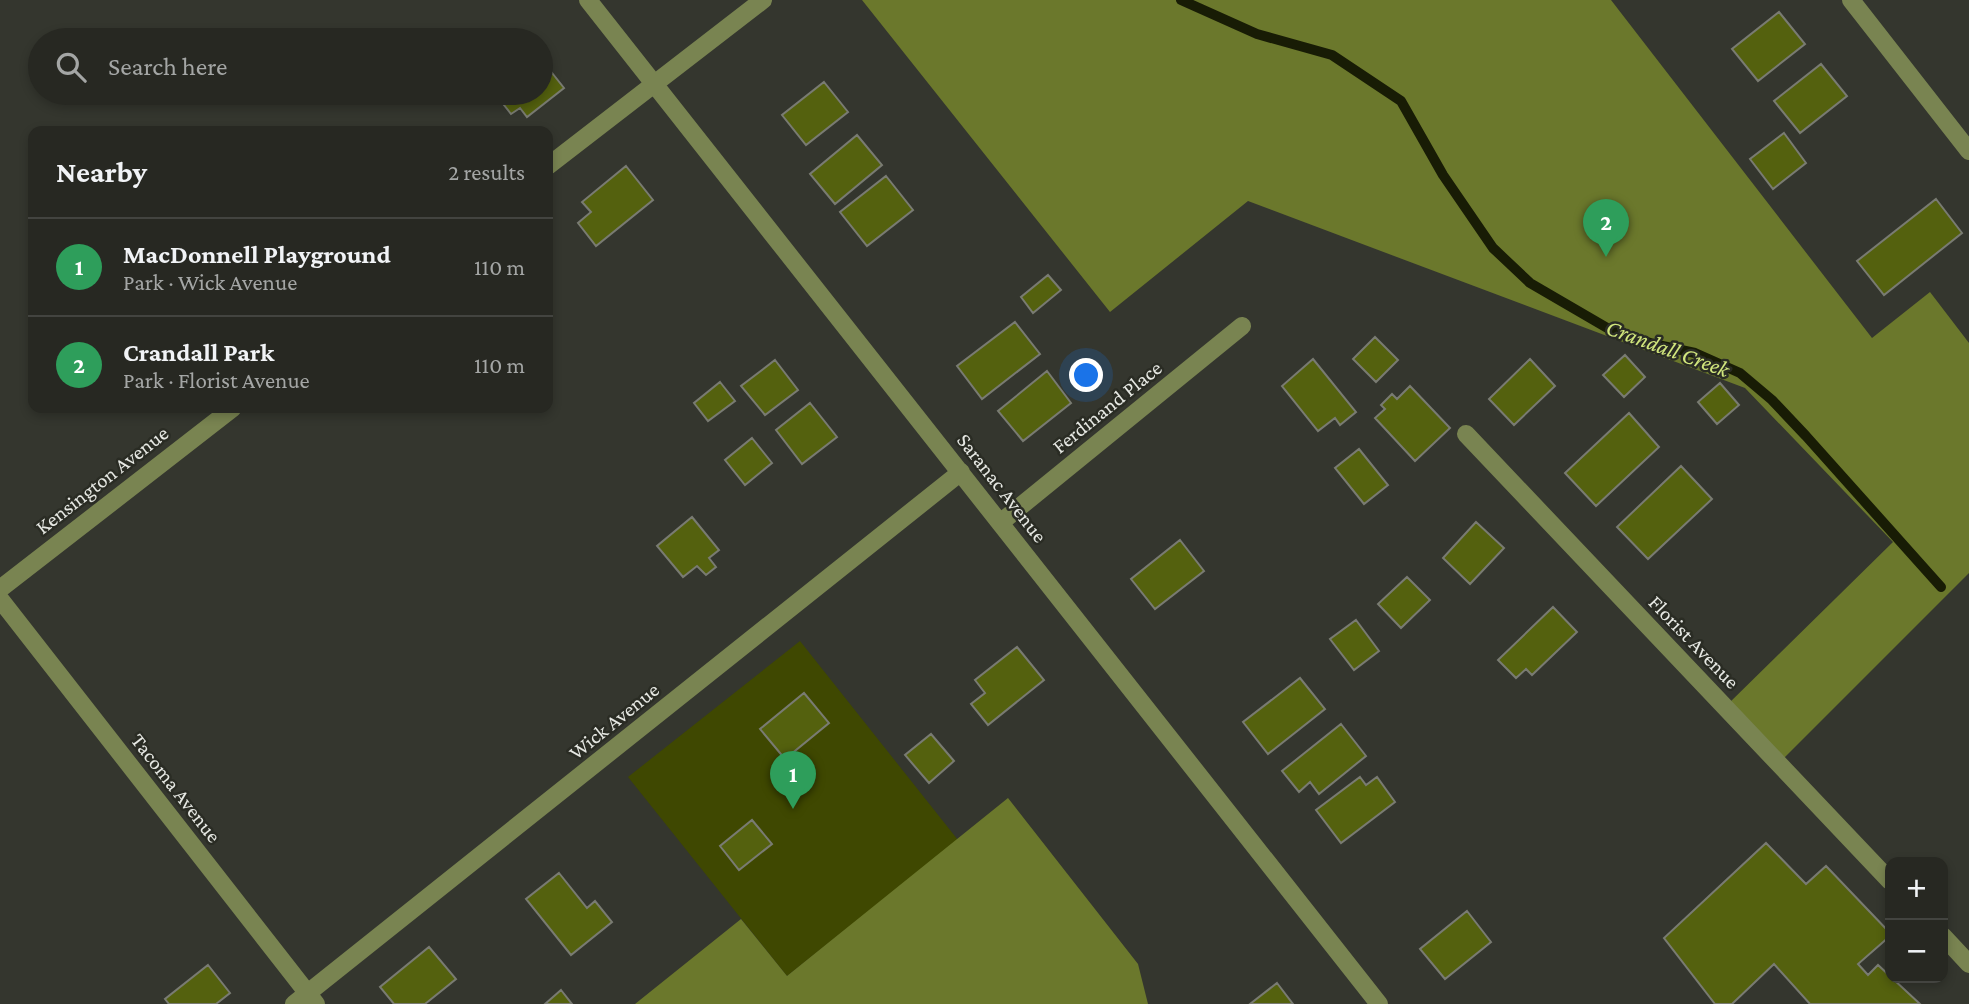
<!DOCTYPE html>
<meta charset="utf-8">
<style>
body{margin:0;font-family:"Crimson Pro",serif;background:#33342f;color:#f1f3f6}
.controls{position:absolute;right:21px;bottom:21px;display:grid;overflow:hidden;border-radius:14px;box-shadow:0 4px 10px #0003}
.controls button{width:63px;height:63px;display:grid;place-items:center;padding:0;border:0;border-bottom:2px solid #434440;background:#272822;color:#f1f3f6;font:35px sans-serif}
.you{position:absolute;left:1087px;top:376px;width:24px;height:24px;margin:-18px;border:5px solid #fff;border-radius:50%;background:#1a73e8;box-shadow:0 0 0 10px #1a73e833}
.badge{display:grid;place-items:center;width:46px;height:46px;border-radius:50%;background:#d6ab8b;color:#fff;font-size:23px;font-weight:700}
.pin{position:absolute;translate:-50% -58px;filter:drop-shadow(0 2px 4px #0008)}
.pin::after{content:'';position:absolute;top:37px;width:24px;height:21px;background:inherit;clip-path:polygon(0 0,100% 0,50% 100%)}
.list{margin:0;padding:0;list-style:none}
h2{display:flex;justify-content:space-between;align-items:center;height:91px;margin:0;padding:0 28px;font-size:30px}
h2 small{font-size:23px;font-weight:400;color:#a4a6a5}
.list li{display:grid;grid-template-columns:46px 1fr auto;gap:21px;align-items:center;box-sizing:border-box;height:98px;padding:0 28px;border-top:2px solid #434440}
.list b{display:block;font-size:26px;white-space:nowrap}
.list p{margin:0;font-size:23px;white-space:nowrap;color:#a4a6a5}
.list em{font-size:23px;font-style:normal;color:#a4a6a5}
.icon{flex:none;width:38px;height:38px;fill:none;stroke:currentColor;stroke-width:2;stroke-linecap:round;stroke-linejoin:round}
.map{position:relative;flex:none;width:1969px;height:1004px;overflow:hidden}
.search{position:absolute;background:#272822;box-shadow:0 4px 10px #0003;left:28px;top:28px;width:525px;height:77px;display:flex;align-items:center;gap:18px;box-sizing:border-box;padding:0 24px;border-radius:38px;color:#a4a6a5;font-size:26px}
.panel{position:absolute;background:#272822;box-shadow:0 4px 10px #0003;left:28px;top:126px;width:525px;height:287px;border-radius:14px}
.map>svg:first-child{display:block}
</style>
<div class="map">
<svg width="1969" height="1004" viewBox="0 0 1969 1004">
<rect width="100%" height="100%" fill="#34362e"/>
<!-- green -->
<path fill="#3f4801" d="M 800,641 L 958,840 L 787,976 L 628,777 Z"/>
<!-- forest -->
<path fill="#6b782c" d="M 862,0 L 1611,0 L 1872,338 L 1930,292 L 1969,343 L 1969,573 L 1779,763 L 1725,707 L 1893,542 L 1745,388 L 1248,201 L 1110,312 Z
M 1008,798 L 1138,964 L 1148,1004 L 635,1004 L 741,919 L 787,976 Z"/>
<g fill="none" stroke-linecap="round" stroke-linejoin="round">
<!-- stream -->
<path stroke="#181c05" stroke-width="10" d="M 1181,0 L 1257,34 L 1332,55 L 1401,101 L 1443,175 L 1493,248 L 1530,283 L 1609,329 L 1653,344 L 1695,353 L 1740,373 L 1772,400 L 1806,436 L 1941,587"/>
</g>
<!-- building -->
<path fill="#54610e" stroke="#797b72" stroke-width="2" d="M 1779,12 L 1805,44 L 1758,81 L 1732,49 Z
M 541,59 L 564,88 L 527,117 L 520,108 L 511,114 L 500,100 L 507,94 L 506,93 L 541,93 Z
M 1821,64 L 1847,96 L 1800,133 L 1774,101 Z
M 824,82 L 848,112 L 806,145 L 782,115 Z
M 1784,133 L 1806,163 L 1773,189 L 1750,159 Z
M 857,135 L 882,165 L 835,204 L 810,174 Z
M 626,166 L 653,200 L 596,246 L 578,223 L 591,212 L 582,202 Z
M 886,176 L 913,210 L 867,246 L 840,212 Z
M 1936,199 L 1962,233 L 1884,295 L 1857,261 Z
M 1048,275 L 1061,290 L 1033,313 L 1021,297 Z
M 1015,322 L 1040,354 L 982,399 L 957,366 Z
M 1375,337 L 1398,360 L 1376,382 L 1353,359 Z
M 1625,355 L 1645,377 L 1624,397 L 1603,375 Z
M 1313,359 L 1356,412 L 1340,425 L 1335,418 L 1318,431 L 1282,386 Z
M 1530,359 L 1555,386 L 1514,425 L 1489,399 Z
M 775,360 L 798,390 L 765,415 L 741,386 Z
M 1047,371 L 1071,403 L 1023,441 L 998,411 Z
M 720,382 L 735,401 L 708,421 L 694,403 Z
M 1720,383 L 1739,405 L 1717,424 L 1698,402 Z
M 1410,386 L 1450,428 L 1415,461 L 1375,418 L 1385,409 L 1381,405 L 1392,394 L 1397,399 Z
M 810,403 L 837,437 L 802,464 L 776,430 Z
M 1629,413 L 1659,447 L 1596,506 L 1565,473 Z
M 752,438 L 772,463 L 745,485 L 725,460 Z
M 1359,449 L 1388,485 L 1364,504 L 1335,468 Z
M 1681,466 L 1712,499 L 1648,559 L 1617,527 Z
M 692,517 L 719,550 L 709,558 L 716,567 L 706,575 L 697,566 L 683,577 L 657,546 Z
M 1476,522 L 1504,548 L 1470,584 L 1443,558 Z
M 1180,540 L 1204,571 L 1155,609 L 1131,579 Z
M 1407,577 L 1430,600 L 1401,628 L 1378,604 Z
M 1553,607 L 1577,632 L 1532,675 L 1526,669 L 1516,678 L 1498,660 Z
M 1356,620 L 1379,651 L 1354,670 L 1330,639 Z
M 1017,647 L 1044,680 L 988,725 L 971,704 L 985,693 L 975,680 Z
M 1300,678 L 1325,709 L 1268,754 L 1243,722 Z
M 804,693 L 829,723 L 785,759 L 760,729 Z
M 1341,724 L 1366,756 L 1319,794 L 1310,782 L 1299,792 L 1282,771 Z
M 931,734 L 954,761 L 929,783 L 905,755 Z
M 1360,777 L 1366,785 L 1377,777 L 1395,802 L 1341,843 L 1316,810 Z
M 752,820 L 772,844 L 739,870 L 720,846 Z
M 1766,843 L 1806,884 L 1826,866 L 1890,933 L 1890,936 L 1858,964 L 1868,975 L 1878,965 L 1920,1004 L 1810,1004 L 1774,964 L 1732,1004 L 1715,1004 L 1664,938 Z
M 559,873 L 587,908 L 595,901 L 612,922 L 571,955 L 526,899 Z
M 1467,911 L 1491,942 L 1445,979 L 1420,949 Z
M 429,947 L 456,979 L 425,1004 L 394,1004 L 380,987 Z
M 208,965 L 230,993 L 216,1004 L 169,1004 L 165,999 Z
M 1277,983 L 1293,1004 L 1250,1004 Z
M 561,990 L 572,1004 L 545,1004 Z"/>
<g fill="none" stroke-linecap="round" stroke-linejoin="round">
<!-- minor -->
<path stroke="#798451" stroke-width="18" d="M 588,0 L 1379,1004
M 1851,0 L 1969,151
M 548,166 L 763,0
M 1466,434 L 1890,881
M 1000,523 L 1242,326
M 0,589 L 233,408
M 0,599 L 316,1004
M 1943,936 L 1969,964
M 294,1004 L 961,472"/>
</g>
<g text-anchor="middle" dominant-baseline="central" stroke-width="5" stroke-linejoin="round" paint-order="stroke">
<!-- street labels -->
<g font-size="21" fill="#e6e8e3" stroke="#2a2c24">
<text transform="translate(1107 407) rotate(-39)">Ferdinand Place</text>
<text transform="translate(102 480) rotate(-38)">Kensington Avenue</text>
<text transform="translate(1002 488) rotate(52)">Saranac Avenue</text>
<text transform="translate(1694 642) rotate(46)">Florist Avenue</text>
<text transform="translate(614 721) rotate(-39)">Wick Avenue</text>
<text transform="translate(176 788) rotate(52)">Tacoma Avenue</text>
</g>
<!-- water labels -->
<g font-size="23" font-style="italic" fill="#d1e67d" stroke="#2a2c24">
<text transform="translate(1668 348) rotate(20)">Crandall Creek</text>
</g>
</g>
</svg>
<div class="controls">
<button>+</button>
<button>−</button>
</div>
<div class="you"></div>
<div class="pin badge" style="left:793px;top:809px;background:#2e9e5b">1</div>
<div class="pin badge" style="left:1606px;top:257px;background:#2e9e5b">2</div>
<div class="search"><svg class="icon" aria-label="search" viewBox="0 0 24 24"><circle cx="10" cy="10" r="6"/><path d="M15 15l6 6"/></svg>Search here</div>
<section class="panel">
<h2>Nearby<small>2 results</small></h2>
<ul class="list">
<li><span class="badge" style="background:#2e9e5b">1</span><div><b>MacDonnell Playground</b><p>Park · Wick Avenue</p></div><em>110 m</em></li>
<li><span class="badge" style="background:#2e9e5b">2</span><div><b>Crandall Park</b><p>Park · Florist Avenue</p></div><em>110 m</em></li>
</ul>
</section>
</div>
